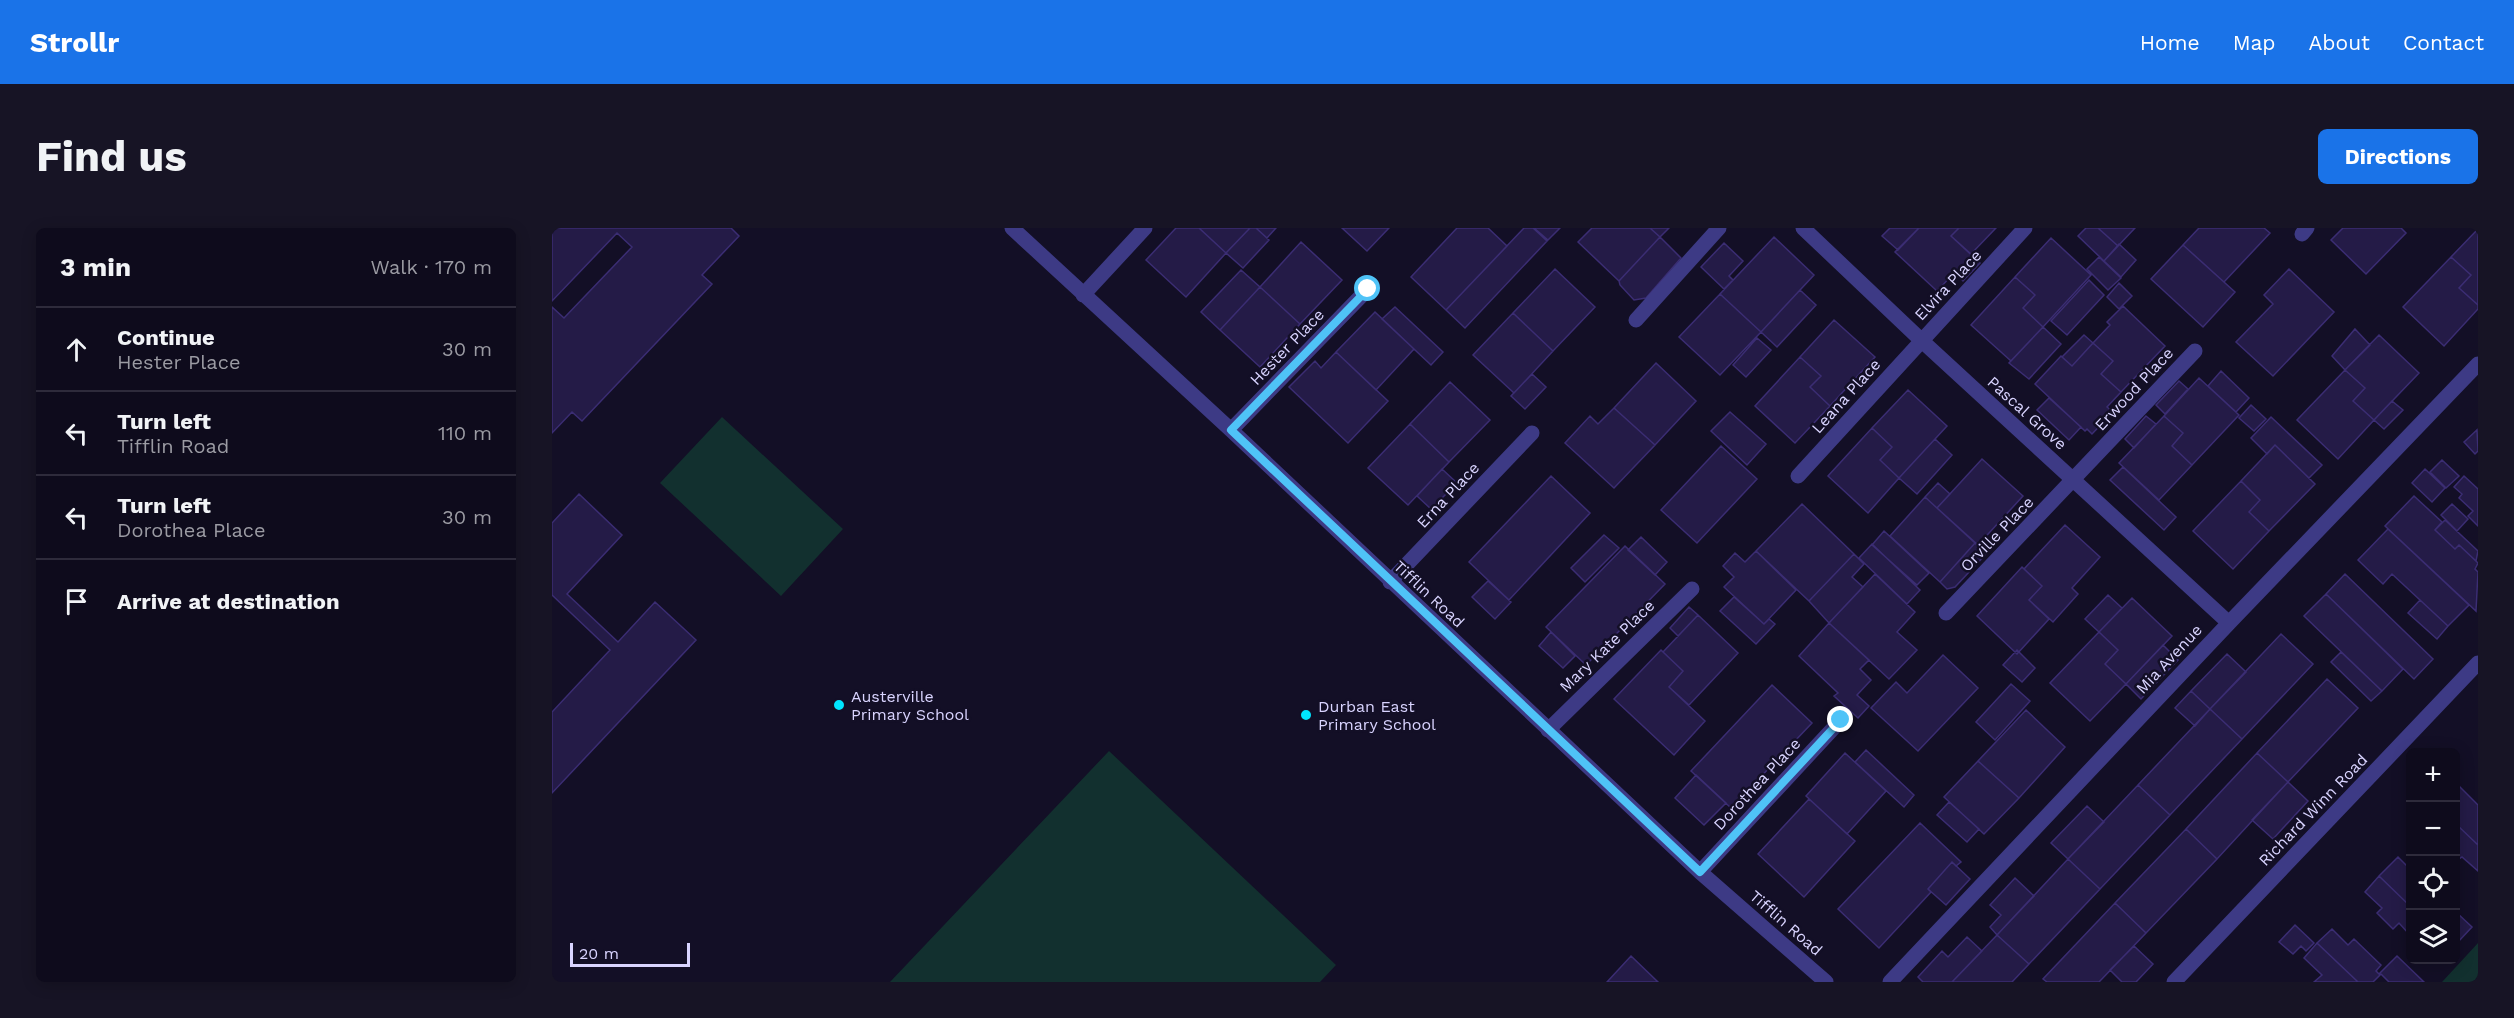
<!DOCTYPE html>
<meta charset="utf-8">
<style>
body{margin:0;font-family:"Work Sans",sans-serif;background:#171425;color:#f1f3f6}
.controls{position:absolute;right:18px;bottom:18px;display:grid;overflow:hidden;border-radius:9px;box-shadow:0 3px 15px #0003}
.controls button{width:54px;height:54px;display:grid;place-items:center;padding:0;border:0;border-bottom:2px solid #2e2b3b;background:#0e0b1c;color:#f1f3f6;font:30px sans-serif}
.scale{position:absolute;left:18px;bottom:15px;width:120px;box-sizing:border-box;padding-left:6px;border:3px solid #d9d4ff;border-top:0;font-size:16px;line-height:21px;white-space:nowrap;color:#d9d4ff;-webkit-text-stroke:4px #130f26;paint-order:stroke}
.stop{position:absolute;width:18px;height:18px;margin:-14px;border:4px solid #4fc3f7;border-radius:50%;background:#fff}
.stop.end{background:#4fc3f7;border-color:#fff;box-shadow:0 2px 6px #0008}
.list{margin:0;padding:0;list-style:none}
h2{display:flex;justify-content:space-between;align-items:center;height:78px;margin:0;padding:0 24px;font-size:26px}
h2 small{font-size:20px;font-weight:400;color:#9b9ba3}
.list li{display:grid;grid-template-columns:39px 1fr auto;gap:18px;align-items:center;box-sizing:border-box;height:84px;padding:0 24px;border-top:2px solid #2e2b3b}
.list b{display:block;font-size:22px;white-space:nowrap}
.list p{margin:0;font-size:20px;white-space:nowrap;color:#9b9ba3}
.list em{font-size:20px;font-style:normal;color:#9b9ba3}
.icon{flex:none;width:33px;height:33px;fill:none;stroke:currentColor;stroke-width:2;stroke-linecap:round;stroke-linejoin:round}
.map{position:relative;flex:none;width:1926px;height:754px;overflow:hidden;border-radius:9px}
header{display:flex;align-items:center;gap:36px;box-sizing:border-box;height:84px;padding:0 30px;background:#1a73e8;color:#fff}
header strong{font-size:28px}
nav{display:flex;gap:33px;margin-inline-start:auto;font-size:21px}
.intro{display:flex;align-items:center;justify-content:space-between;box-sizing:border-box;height:144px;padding:0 36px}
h1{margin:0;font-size:42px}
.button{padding:15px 27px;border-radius:9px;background:#1a73e8;color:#fff;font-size:21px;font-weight:700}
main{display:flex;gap:36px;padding:0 36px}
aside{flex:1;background:#0e0b1c;border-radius:9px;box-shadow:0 3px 15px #0003}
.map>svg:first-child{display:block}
</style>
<header>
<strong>Strollr</strong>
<nav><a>Home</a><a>Map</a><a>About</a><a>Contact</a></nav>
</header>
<div class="intro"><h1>Find us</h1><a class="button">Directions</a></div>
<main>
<aside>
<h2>3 min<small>Walk · 170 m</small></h2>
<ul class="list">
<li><svg class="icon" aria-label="ahead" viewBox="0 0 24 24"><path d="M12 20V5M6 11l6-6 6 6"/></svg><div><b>Continue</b><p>Hester Place</p></div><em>30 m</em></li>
<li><svg class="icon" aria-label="left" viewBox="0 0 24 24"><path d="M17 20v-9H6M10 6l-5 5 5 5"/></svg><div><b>Turn left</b><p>Tifflin Road</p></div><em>110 m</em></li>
<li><svg class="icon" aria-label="left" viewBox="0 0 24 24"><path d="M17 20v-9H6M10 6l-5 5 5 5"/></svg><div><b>Turn left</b><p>Dorothea Place</p></div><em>30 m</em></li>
<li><svg class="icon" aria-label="arrive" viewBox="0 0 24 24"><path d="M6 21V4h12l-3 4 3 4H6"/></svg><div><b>Arrive at destination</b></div></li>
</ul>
</aside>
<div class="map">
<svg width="1926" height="754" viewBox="0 0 1926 754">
<rect width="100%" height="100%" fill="#130f26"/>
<!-- green -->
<path fill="#12302f" d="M 170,189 L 291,301 L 229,368 L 108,255 Z
M 557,523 L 784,737 L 768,754 L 338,754 Z
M 1926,715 L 1926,754 L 1890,754 Z"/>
<!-- building -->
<path fill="#241b47" stroke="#3b2d73" stroke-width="1.5" d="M 0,0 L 179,0 L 187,8 L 150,47 L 160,56 L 30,193 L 20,184 L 0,205 L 0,79 L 12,90 L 80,19 L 65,5 L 0,73 Z
M 624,0 L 647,0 L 674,25 L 634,69 L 594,32 Z
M 647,0 L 698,0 L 674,25 Z
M 698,0 L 704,0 L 717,12 L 691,40 L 674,25 Z
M 704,0 L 724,0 L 715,10 Z
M 790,0 L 837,0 L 815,23 Z
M 905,0 L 936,0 L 955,18 L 894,82 L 859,49 Z
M 972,0 L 981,0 L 995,13 L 913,100 L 894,82 Z
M 982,0 L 1008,0 L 996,12 Z
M 1040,0 L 1098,0 L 1108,9 L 1067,53 L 1026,14 Z
M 1098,0 L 1117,0 L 1108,9 Z
M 1338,0 L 1367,0 L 1346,22 L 1330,8 Z
M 1367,0 L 1407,0 L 1399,8 L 1428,35 L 1411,53 L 1403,44 L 1385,63 L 1343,24 Z
M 1407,0 L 1444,0 L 1419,26 L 1399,8 Z
M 1534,0 L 1546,0 L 1566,18 L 1552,33 L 1526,8 Z
M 1546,0 L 1583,0 L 1566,18 Z
M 1647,0 L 1712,0 L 1718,5 L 1672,54 L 1631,17 Z
M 1791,0 L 1849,0 L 1854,5 L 1814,46 L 1779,12 Z
M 1926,1 L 1926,77 L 1907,60 L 1919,47 L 1899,29 Z
M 1108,9 L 1129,30 L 1094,70 L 1082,72 L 1068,57 L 1067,53 Z
M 1222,9 L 1262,47 L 1209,104 L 1168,66 Z
M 1499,10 L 1539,47 L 1491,99 L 1471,80 L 1483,67 L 1463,49 Z
M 749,14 L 790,52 L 748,96 L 708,59 Z
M 1172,15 L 1191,33 L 1177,48 L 1181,52 L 1172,61 L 1149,39 Z
M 1567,16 L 1584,32 L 1569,49 L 1552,33 Z
M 1631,17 L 1683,64 L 1651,99 L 1599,51 Z
M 1547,29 L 1569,50 L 1556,62 L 1535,41 Z
M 1899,29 L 1919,47 L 1907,60 L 1926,77 L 1926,81 L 1892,118 L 1851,79 Z
M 1003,41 L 1043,79 L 1001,123 L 961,85 Z
M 1737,41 L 1782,84 L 1721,148 L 1684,114 L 1721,76 L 1712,67 Z
M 689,42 L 708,59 L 668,102 L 649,84 Z
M 1463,49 L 1483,67 L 1471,80 L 1491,99 L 1459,133 L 1419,97 Z
M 1537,52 L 1552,67 L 1515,107 L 1499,93 Z
M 1567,55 L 1580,68 L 1567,81 L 1555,69 Z
M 708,59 L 748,96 L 708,139 L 668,102 Z
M 1248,62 L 1264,77 L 1225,119 L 1209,104 Z
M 1168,66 L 1209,104 L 1168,147 L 1127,109 Z
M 1571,78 L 1613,118 L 1569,164 L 1549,146 L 1561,133 L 1541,115 L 1558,97 L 1555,94 Z
M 843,79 L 891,124 L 879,137 L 830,91 Z
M 823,84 L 862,121 L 824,162 L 784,124 Z
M 961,85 L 1001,123 L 962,165 L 921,127 Z
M 1282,92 L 1323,129 L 1278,178 L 1258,159 L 1269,148 L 1248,129 Z
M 1491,99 L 1509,116 L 1477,151 L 1457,135 Z
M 1803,101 L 1818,117 L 1793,142 L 1780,128 Z
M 1532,107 L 1541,115 L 1520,138 L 1510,129 Z
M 1827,107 L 1867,145 L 1822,192 L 1801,173 L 1813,160 L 1793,142 Z
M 1205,110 L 1219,122 L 1194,149 L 1181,137 Z
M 1541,115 L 1561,133 L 1549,146 L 1569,164 L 1555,179 L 1561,184 L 1540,206 L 1535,201 L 1533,203 L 1483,156 L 1509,128 L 1520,138 Z
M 784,124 L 836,173 L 796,215 L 737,159 L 763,133 L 769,140 Z
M 1248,129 L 1269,148 L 1258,159 L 1278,178 L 1243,215 L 1203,178 Z
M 1104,135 L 1144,173 L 1103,217 L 1062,180 Z
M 1793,142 L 1813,160 L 1801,173 L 1822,192 L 1786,231 L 1745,192 Z
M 1669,143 L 1697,170 L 1684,184 L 1656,158 Z
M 980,146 L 994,159 L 973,181 L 959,168 Z
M 1647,150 L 1687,187 L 1640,237 L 1620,218 L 1631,205 L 1612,188 Z
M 1627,153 L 1636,161 L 1613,186 L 1604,177 Z
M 898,154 L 938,192 L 897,234 L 858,196 Z
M 1356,162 L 1395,198 L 1347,250 L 1328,232 L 1340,219 L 1320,200 Z
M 1497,170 L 1529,199 L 1517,212 L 1485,182 Z
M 1840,173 L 1851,182 L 1832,201 L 1822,192 Z
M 1699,177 L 1714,191 L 1702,203 L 1687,190 Z
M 1062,180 L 1103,217 L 1062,260 L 1013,215 L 1038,188 L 1046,196 Z
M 1178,184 L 1214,216 L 1195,237 L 1159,203 Z
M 1594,188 L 1604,196 L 1582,220 L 1573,211 Z
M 1612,188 L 1631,205 L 1620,218 L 1640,237 L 1607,272 L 1567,235 Z
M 1719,189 L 1770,237 L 1757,250 L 1723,217 L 1715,226 L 1699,210 Z
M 858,196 L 897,234 L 856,277 L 816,240 Z
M 1320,200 L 1340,219 L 1328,232 L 1347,250 L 1316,285 L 1276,248 Z
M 1925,202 L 1926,223 L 1923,226 L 1912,214 Z
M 1383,211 L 1400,227 L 1365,266 L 1347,250 Z
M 1723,217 L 1763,256 L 1717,303 L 1697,284 L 1708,272 L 1689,253 Z
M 1169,218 L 1205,251 L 1145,315 L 1109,282 Z
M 1430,231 L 1471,268 L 1426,317 L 1385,280 Z
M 1890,232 L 1907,248 L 1894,260 L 1878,244 Z
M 1571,239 L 1624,289 L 1612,302 L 1558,252 Z
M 890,241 L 905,255 L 879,281 L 865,268 Z
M 1873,241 L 1893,260 L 1880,274 L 1860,255 Z
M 999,248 L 1038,285 L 957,372 L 917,334 Z
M 1912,248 L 1926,261 L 1926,298 L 1916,288 L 1921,283 L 1907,270 L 1910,266 L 1902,259 Z
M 1689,253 L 1708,272 L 1697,284 L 1717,303 L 1681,341 L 1641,303 Z
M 1386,255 L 1398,266 L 1385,280 L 1373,269 Z
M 27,266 L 70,307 L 15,366 L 66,414 L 103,374 L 144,412 L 0,565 L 0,484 L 58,422 L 0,367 L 0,295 Z
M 1862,268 L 1890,294 L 1883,302 L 1903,321 L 1907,317 L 1926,335 L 1923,341 L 1926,344 L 1924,383 L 1833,298 Z
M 1373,269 L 1423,315 L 1388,354 L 1338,308 Z
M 1250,276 L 1302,326 L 1257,373 L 1204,323 Z
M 1900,276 L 1916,291 L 1905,303 L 1889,287 Z
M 1893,292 L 1926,323 L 1924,333 L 1907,317 L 1903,321 L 1883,302 Z
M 1513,297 L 1548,329 L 1520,360 L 1526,366 L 1501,394 L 1477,372 L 1490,358 L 1472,341 Z
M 1836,301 L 1917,377 L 1896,398 L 1840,346 L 1831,356 L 1806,332 Z
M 1332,303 L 1377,345 L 1365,357 L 1320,317 Z
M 1052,307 L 1067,320 L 1033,354 L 1019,340 Z
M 1089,309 L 1115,334 L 1103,347 L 1076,322 Z
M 1423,315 L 1434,326 L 1403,359 L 1395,361 L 1388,354 Z
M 1320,316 L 1368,362 L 1355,376 L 1307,330 Z
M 1073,318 L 1113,356 L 1034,437 L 994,399 Z
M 1204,323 L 1244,362 L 1212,396 L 1172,359 L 1182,349 L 1171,338 L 1183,325 L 1193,334 Z
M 1302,326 L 1312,336 L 1300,349 L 1311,359 L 1277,395 L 1257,373 Z
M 1470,339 L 1490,358 L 1477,372 L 1497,391 L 1465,426 L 1425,388 Z
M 1323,346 L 1363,384 L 1345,404 L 1365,422 L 1337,451 L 1277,395 Z
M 1793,346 L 1881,431 L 1862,451 L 1774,366 Z
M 936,353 L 959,374 L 943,391 L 920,369 Z
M 1774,366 L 1851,441 L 1830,463 L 1752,388 Z
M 1556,367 L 1570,380 L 1547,404 L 1533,391 Z
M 1182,369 L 1212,396 L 1217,391 L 1223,396 L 1204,416 L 1168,383 Z
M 1580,370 L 1620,408 L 1574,456 L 1553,436 L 1566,422 L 1547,404 Z
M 1868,372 L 1896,398 L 1885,411 L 1856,385 Z
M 1137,379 L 1146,387 L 1126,408 L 1118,400 Z
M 1146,387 L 1186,425 L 1137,477 L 1117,459 L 1131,443 L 1111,424 Z
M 1277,395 L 1317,432 L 1308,441 L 1319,452 L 1305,467 L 1317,478 L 1306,490 L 1282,468 L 1286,465 L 1247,428 Z
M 999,404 L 1023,428 L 1011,440 L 987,418 Z
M 1547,404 L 1566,422 L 1553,436 L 1574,456 L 1538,493 L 1498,455 Z
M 1729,406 L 1761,436 L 1690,511 L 1658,481 Z
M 1611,417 L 1626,432 L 1589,471 L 1574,456 Z
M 1109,422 L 1131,443 L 1117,459 L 1153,493 L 1122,527 L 1062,471 Z
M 1465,422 L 1483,440 L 1470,454 L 1451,437 Z
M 1789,424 L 1830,463 L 1819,473 L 1779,434 Z
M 1675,426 L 1694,444 L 1658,481 L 1639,463 Z
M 1391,427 L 1426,460 L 1366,523 L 1319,480 L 1344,454 L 1355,465 Z
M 1775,451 L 1806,480 L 1736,554 L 1705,525 Z
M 1459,456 L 1478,473 L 1443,512 L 1424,494 Z
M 1220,457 L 1260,495 L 1179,580 L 1139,543 Z
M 1639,463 L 1658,481 L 1643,498 L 1623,480 Z
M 1658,481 L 1690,511 L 1618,587 L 1586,557 Z
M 1474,482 L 1513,519 L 1467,570 L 1426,533 Z
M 1314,522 L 1362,567 L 1352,579 L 1303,534 Z
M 1293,525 L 1334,563 L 1295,606 L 1254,568 Z
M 1705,525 L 1736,554 L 1665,631 L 1634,601 Z
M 1426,533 L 1467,570 L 1432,606 L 1392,569 Z
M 1144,547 L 1174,575 L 1152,597 L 1123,570 Z
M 1736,554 L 1756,573 L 1721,611 L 1700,592 Z
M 1905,556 L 1926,577 L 1926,617 L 1904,596 Z
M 1586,557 L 1618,587 L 1548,661 L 1516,631 Z
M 1257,571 L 1303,613 L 1252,669 L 1206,626 Z
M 1397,574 L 1427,601 L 1415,614 L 1385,587 Z
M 1535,578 L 1552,594 L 1516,631 L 1499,615 Z
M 1368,595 L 1409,634 L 1404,638 L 1400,634 L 1376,661 L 1379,664 L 1327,720 L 1286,681 Z
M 1904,596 L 1926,617 L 1926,643 L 1910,629 L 1904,633 Z
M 1634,601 L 1665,631 L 1594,705 L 1563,675 Z
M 1846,629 L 1858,641 L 1858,678 L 1827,648 Z
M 1516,631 L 1548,661 L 1477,736 L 1445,707 Z
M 1400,634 L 1418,651 L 1394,677 L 1376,661 Z
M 1827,648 L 1858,678 L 1858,707 L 1847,695 L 1841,701 L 1825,685 L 1830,680 L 1813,664 Z
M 1463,650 L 1482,668 L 1445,707 L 1438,699 L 1449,687 L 1438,677 Z
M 1563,675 L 1594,705 L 1547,754 L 1495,754 L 1491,751 Z
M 1904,684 L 1920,699 L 1904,716 Z
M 1743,697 L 1762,715 L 1754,723 L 1749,718 L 1741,726 L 1727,714 Z
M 1780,701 L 1796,717 L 1802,711 L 1829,737 L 1824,743 L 1828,747 L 1821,754 L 1806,754 L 1765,715 Z
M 1445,707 L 1477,736 L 1460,754 L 1400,754 Z
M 1415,709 L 1430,723 L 1400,754 L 1371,754 L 1366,749 L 1390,723 L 1396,729 Z
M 1765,715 L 1806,754 L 1762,754 L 1770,747 L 1752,730 Z
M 1582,718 L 1601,736 L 1584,754 L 1570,754 L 1558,742 Z
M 1079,728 L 1106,754 L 1055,754 Z
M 1845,728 L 1872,754 L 1837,754 L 1828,745 Z"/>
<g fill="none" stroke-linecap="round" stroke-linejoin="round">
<!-- street -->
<path stroke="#3d3a85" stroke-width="15" d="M 460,0 L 679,202 L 1148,644 L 1274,754
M 1251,0 L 1369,112 L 1677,395
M 1750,6 L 1755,0
M 531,67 L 593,0
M 1084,92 L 1167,0
M 679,202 L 816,61
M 1246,248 L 1473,0
M 838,354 L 980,205
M 1394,385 L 1643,123
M 996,502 L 1140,361
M 1148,644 L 1289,492
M 1338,754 L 1677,395 L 1926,136
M 1622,754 L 1926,435"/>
</g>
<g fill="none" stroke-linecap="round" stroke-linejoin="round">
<!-- route -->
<path stroke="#4fc3f7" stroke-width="8" d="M 816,61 L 679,202 L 1148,644 L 1289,492"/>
</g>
<!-- markers -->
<g fill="#00e5ff" stroke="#130f26" stroke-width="2">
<circle cx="287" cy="477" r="6"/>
<circle cx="754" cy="487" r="6"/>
</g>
<g text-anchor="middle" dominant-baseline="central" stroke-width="5" stroke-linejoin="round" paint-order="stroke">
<!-- street labels -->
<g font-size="16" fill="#d9d4ff" stroke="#130f26">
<text transform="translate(1396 57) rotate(-47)">Elvira Place</text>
<text transform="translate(735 119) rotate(-46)">Hester Place</text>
<text transform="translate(1582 161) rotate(-47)">Erwood Place</text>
<text transform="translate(1294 168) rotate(-48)">Leana Place</text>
<text transform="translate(1475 185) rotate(42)">Pascal Grove</text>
<text transform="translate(896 267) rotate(-47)">Erna Place</text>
<text transform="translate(1445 306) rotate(-46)">Orville Place</text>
<text transform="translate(877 366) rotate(43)">Tifflin Road</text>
<text transform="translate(1055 418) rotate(-44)">Mary Kate Place</text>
<text transform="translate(1617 431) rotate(-47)">Mia Avenue</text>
<text transform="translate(1205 556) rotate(-47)">Dorothea Place</text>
<text transform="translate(1761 582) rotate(-46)">Richard Winn Road</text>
<text transform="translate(1234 695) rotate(41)">Tifflin Road</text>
</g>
<!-- poi labels -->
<g font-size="16" fill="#d9d4ff" stroke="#130f26" text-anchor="start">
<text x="299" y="468">Austerville<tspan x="299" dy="18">Primary School</tspan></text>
<text x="766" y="478">Durban East<tspan x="766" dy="18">Primary School</tspan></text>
</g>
</g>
</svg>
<div class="controls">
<button>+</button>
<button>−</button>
<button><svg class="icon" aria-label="locate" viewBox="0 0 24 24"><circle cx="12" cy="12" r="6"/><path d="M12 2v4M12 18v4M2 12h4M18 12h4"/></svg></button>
<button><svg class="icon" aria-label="layers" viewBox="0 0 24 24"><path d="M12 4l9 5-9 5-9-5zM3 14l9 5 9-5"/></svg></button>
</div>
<div class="scale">20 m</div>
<div class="stop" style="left:816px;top:61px"></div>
<div class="stop end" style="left:1289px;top:492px"></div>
</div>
</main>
